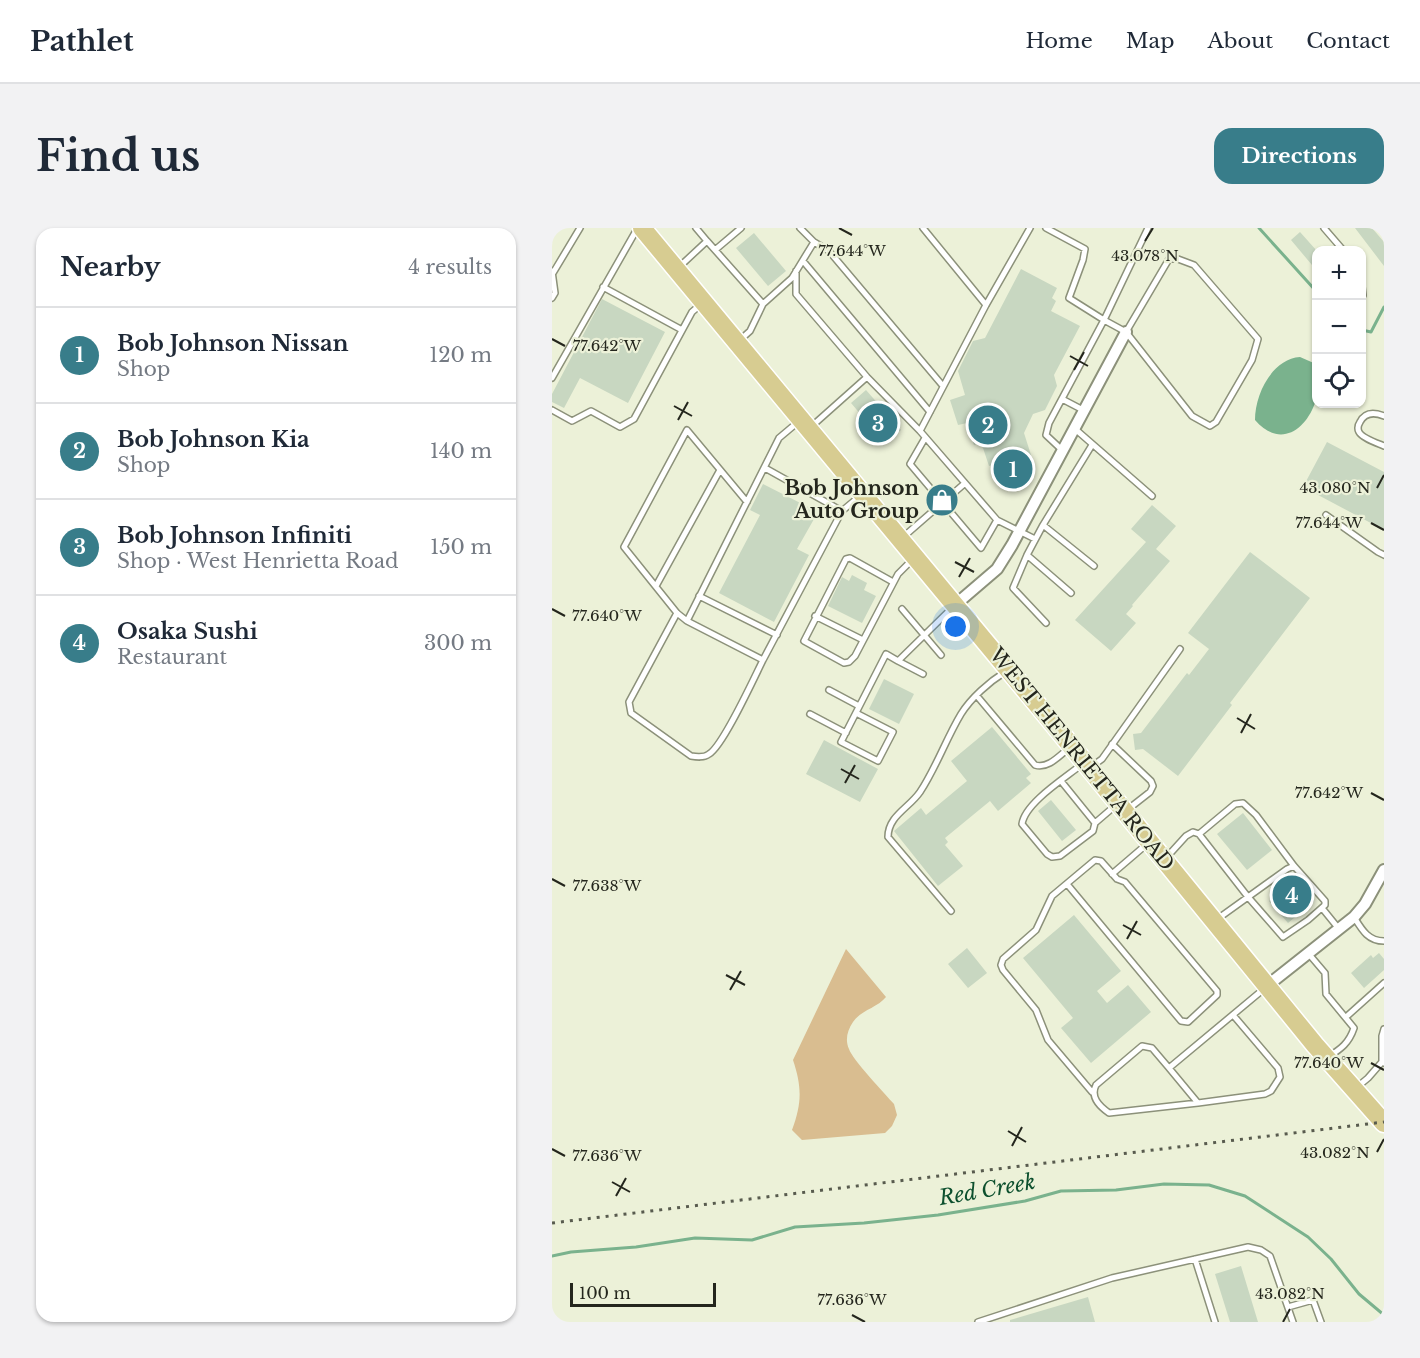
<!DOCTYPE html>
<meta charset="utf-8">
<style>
body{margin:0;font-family:"Libre Baskerville",serif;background:#f2f2f3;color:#1f2937}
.controls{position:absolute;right:18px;top:18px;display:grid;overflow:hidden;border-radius:12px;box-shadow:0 2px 4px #0004}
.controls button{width:54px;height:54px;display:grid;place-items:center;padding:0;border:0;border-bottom:2px solid #e0e1e3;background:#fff;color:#1f2937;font:30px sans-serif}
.scale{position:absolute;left:18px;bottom:15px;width:146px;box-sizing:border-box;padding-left:6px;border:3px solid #24261d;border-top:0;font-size:16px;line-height:21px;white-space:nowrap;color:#24261d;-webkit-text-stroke:4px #ecf1d8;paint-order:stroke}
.you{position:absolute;left:404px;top:399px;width:21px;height:21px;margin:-15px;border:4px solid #fff;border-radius:50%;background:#1a73e8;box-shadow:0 0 0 9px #1a73e833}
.badge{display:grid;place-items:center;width:39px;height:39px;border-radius:50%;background:#387d8a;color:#fff;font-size:20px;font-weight:700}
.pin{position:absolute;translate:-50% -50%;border:3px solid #fff;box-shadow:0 2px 6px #0006}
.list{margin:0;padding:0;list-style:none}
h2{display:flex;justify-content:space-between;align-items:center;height:78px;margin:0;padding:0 24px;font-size:26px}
h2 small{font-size:20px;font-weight:400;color:#747a83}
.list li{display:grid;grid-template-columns:39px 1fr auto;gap:18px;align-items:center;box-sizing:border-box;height:96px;padding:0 24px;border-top:2px solid #e0e1e3}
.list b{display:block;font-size:22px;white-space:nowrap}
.list p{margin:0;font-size:20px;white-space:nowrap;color:#747a83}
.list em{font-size:20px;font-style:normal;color:#747a83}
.icon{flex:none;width:33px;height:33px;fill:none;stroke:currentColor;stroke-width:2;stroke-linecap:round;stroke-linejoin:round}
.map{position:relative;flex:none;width:832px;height:1094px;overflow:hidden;border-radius:18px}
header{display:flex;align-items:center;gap:36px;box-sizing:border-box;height:84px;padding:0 30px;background:#fff;border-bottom:2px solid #e0e1e3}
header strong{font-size:28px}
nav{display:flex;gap:33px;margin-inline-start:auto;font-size:21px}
.intro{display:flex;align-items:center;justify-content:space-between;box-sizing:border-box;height:144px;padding:0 36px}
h1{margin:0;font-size:42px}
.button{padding:15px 27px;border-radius:18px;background:#387d8a;color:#fff;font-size:21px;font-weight:700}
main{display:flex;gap:36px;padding:0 36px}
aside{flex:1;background:#fff;border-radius:18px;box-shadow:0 2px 4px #0004}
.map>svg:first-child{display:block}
</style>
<header>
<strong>Pathlet</strong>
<nav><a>Home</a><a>Map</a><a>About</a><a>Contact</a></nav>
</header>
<div class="intro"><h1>Find us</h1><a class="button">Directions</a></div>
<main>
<aside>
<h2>Nearby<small>4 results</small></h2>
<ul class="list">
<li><span class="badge">1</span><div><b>Bob Johnson Nissan</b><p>Shop</p></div><em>120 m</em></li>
<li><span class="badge">2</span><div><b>Bob Johnson Kia</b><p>Shop</p></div><em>140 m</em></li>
<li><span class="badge">3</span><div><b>Bob Johnson Infiniti</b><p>Shop · West Henrietta Road</p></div><em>150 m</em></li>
<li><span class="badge">4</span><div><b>Osaka Sushi</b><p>Restaurant</p></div><em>300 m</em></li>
</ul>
</aside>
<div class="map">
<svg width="832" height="1094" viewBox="0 0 832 1094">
<rect width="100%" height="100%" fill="#ecf1d8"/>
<!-- green -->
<path fill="#d9bd90" d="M 294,721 L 334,769 C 325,780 309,782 301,794 C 295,803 293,812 297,821 C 300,831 333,866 342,876 L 345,887 L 340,898 L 333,905 L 250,912 L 240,902 C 250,875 250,859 241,832 Z"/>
<!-- water -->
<path fill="#7ab28d" d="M 748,129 L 764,136 C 765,148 767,164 763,175 C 752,205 726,219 703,192 C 703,166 720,131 748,129 Z"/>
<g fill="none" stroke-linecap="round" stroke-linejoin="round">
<!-- stream -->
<path stroke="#7ab28d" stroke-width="3" d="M 707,0 L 764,63
M 810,102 L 819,104 L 832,79
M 0,1028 L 19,1024 L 84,1019 L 143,1010 L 200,1012 L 243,999 L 312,995 L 386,987 L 473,973 L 509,963 L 564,962 L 612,956 L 657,957 L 693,968 L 756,1009 L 779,1031 L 807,1066 L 832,1087"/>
</g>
<!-- building -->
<path fill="#c8d7c1" d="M 803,0 L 820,0 L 832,14 L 832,38 Z
M 748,4 L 765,23 L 765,43 L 739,12 Z
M 202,5 L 234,43 L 216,58 L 184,20 Z
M 469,41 L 505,60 L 500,70 L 504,73 L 499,83 L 528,98 L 502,147 L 505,158 L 493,182 L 481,186 L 472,205 L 479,227 L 471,229 L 478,252 L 451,260 L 444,236 L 437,238 L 429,214 L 422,217 L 415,195 L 406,197 L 398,172 L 413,167 L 406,143 L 421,113 L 433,110 Z
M 50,71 L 113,104 L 76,175 L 28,150 L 12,180 L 0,174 L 0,166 Z
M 314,162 L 349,202 L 331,217 L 324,208 L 320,212 L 304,193 L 310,188 L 299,175 Z
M 775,214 L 832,244 L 832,302 L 751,259 Z
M 211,256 L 266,284 L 245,321 L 257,327 L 222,394 L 167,365 L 208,287 L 198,282 Z
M 600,277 L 624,298 L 604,321 L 618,333 L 580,377 L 581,378 L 574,386 L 584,395 L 559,423 L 523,392 L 594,314 L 579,301 Z
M 698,324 L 758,370 L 678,475 L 680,477 L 626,548 L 591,521 L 583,522 L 581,506 L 589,505 L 635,445 L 637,447 L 657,421 L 636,405 Z
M 300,347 L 315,355 L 312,362 L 324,368 L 310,395 L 276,378 L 290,349 L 297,353 Z
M 332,451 L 362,466 L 347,496 L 317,481 Z
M 440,499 L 479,546 L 474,550 L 479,555 L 446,583 L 438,573 L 393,610 L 396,614 L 393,617 L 411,638 L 386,658 L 342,603 L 369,580 L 374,587 L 415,553 L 399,533 Z
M 272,512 L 326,541 L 308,574 L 254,546 Z
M 499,572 L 524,602 L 510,613 L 486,583 Z
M 691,585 L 720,622 L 695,642 L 665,606 Z
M 739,646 L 762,673 L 736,695 L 717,673 L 732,660 L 727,655 Z
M 522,687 L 569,743 L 545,763 L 555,775 L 576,757 L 599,784 L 539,835 L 509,800 L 521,790 L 471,730 Z
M 415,720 L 435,745 L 416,760 L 396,736 Z
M 827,725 L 832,731 L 832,742 L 812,760 L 799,745 L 819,727 L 821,730 Z
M 689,1038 L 706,1094 L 678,1094 L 663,1046 Z
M 536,1069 L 543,1094 L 458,1094 L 458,1092 Z"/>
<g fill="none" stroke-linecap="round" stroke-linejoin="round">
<defs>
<path id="lane" d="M 248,0 L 262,14 L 277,23 L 391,158
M 371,0 L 434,77
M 478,0 L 434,77 L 368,203 L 445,292 L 483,311
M 494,0 L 533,21 L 531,32 L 517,70 L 552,92 L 497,195 L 494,207 L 510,222
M 772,0 L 791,22
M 155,13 L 211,76 L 198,103 L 188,112
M 163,22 L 189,0
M 251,33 L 378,184
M 126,40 L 155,13 L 144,0
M 0,43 L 3,65 L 0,70
M 244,43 L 244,66 L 315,149 L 368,203
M 1,45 L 28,0
M 51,59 L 130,102
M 810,59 L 811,67
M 211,76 L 240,50 L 262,14
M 574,104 L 617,31 L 626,31 L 642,37 L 706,111 L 700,132 L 664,194 L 658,198 L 640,188 L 574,104 L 552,92 L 596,0
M 0,150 L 85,1
M 510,171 L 531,182
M 0,182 L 20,193 L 39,183 L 68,199 L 82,191 L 140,84 L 148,77
M 832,188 C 822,184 813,184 808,194 C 806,197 805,200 807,204 C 810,210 825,215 832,218
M 246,194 L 227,210 L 135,393 L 211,432 L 290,283 L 308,268
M 260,198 L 315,149
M 522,200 L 600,268
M 373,210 L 358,236 L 429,320 L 445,292
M 213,240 L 290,283
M 774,287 L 826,324 L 832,327
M 491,297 L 542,338
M 350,310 L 412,256
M 475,327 L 461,360 L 494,395
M 341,354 L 298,330 L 294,331 L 252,413 L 292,435 L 297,434 L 303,428 L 346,346 L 360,332
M 104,358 L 168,242
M 519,365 L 475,327 L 491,297 L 540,217
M 147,368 L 225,407
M 350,381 L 389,427
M 125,385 L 77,474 L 79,485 L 139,528 C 145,529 152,530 157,526 C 171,518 202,450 211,432
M 263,388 L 311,412
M 135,393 L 125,385 L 72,319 L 135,202 L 195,274
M 346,433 L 371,446
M 277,462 L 307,478
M 425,468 L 483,537 C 496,541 507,528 517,520
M 304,485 L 341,504 L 326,533 L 289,514 L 334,426 L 346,433 L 400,380
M 258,486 L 294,505
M 560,516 L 599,553 L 601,558 L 598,564 L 575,582
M 529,537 C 513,550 473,575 470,596 L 495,626 L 500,629 L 508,628 L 541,603 L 543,595 L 564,577
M 539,539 L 550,531 L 628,421
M 509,553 L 543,595
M 614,630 L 634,608 L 641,604 L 647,606 L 696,669 L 731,709 L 756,692 L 773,677 L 773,673 L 742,638 L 704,587 L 691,575 L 683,576 L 647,606
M 560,646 L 595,616
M 515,656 L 629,793 L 636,794 L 665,767 L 665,763 L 573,654 L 565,651 L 549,633 L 543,632 L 500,668 L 484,702 L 451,731 L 449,737 L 451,742 L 484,782 L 496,812 L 540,864
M 770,680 L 787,701
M 399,683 L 336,609 C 336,588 357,580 368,564 C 384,540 394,511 409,486 C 419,470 437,454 453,444
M 802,689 C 810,702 816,713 832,713
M 664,692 L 735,641 L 742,638
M 756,725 L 773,745 L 774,766 L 802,800 C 797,815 789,821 776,829
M 681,787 L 726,840 L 728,849 L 719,863 L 713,866 L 646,875 L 617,840 L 713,760
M 794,789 L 832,755
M 830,834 L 830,808 L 832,801
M 617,840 L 600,820 L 590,818 L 544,857 C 538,869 547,878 557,885 L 646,875
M 804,860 L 816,850 L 830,834 L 832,835
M 643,1031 L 663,1094
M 736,1079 L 761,1072 L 769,1094
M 426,1094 L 560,1050 L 696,1019 L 709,1022 L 718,1028 L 741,1094"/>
<path id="street" d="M 403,377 L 445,341 L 460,317 L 574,104
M 716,757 L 802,689 L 813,676 L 832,642"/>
<path id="primary" d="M 90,0 L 499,493 L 763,817 L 832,895"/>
</defs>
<!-- lane casing -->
<use href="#lane" stroke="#8c917a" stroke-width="8"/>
<!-- street casing -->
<use href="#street" stroke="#8c917a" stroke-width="14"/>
<!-- primary casing -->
<use href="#primary" stroke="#fff" stroke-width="21"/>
<!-- lane -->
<use href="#lane" stroke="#fff" stroke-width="5"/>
<!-- street -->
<use href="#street" stroke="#fff" stroke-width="10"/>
<!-- primary -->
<use href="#primary" stroke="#d7cc91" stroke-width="18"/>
<!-- rail -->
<path stroke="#585b4e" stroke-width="3" stroke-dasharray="3 6" stroke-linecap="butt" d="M 0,995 L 832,894"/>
</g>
<!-- ticks -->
<path fill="none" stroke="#24261d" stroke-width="2" d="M 287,0 L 300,7M 593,13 L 601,0M 0,111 L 13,118M 518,128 L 536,138M 522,142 L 532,124M 122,178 L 140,188M 126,192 L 136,174M 825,260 L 832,247M 819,295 L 832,302M 403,334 L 422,344M 407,349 L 418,330M 0,381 L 13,388M 685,490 L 703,501M 689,505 L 699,486M 289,541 L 307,551M 293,555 L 303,537M 819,565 L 832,572M 0,651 L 13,658M 571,697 L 589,707M 575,711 L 585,693M 174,747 L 193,757M 178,762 L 189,743M 819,835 L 832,842M 456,903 L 474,914M 460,918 L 470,899M 0,921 L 13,928M 825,924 L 832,911M 60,954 L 78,964M 64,968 L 74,950M 300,1087 L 313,1094M 731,1094 L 738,1081"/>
<!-- icons -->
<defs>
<symbol id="shop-disc" viewBox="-11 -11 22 22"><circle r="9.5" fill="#387d8a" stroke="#ecf1d8"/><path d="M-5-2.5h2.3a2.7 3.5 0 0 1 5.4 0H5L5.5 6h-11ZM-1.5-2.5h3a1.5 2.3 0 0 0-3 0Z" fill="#fff"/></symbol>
</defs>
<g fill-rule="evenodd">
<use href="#shop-disc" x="371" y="253" width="38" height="38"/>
</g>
<g text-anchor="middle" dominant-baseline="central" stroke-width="4.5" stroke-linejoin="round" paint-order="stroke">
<!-- poi labels -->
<g font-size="20" font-weight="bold" fill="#24261d" stroke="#ecf1d8" text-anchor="end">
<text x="367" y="260">Bob Johnson<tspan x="367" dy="23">Auto Group</tspan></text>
</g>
<!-- street labels -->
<g font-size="20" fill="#24261d" stroke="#ecf1d8">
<text transform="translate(530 531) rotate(51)">WEST HENRIETTA ROAD</text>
</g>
<!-- water labels -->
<g font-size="21" font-style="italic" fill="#0d502e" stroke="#ecf1d8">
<text transform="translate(435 962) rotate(-10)">Red Creek</text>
</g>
</g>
<g font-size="15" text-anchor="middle" fill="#24261d" stroke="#ecf1d8" stroke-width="4.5" stroke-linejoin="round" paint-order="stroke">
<text x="300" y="28">77.644°W</text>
<text x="593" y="33">43.078°N</text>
<text x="55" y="123">77.642°W</text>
<text x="783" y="265">43.080°N</text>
<text x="777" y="300">77.644°W</text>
<text x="55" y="393">77.640°W</text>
<text x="777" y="570">77.642°W</text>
<text x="55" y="663">77.638°W</text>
<text x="777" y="840">77.640°W</text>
<text x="783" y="930">43.082°N</text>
<text x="55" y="933">77.636°W</text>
<text x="738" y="1071">43.082°N</text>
<text x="300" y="1077">77.636°W</text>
</g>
</svg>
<div class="controls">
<button>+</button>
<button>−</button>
<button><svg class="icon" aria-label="locate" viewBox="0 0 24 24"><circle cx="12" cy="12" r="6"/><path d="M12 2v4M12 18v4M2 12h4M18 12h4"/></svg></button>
</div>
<div class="scale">100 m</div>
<div class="you"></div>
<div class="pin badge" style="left:461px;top:241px">1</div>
<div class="pin badge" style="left:436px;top:197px">2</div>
<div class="pin badge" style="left:326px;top:195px">3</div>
<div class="pin badge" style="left:740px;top:667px">4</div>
</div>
</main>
